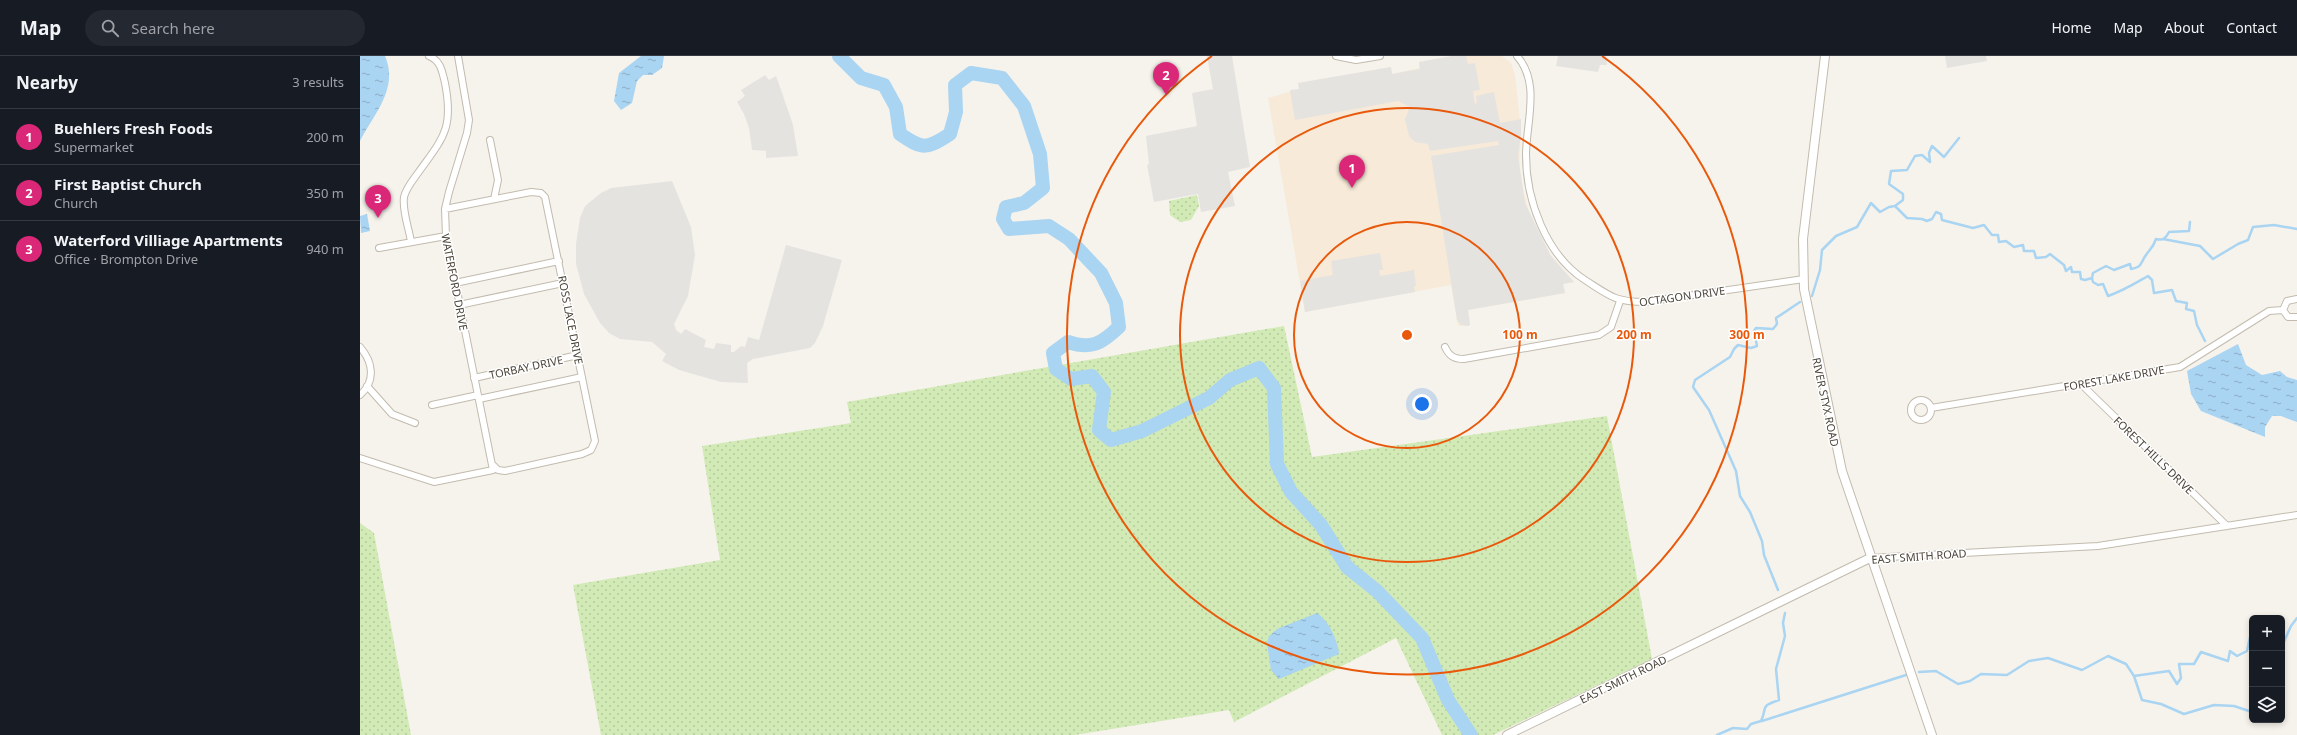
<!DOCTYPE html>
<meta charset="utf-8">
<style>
body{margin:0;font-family:"Noto Sans",sans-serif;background:#242831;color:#f1f3f6}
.controls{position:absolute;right:12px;bottom:12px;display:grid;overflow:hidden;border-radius:6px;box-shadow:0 2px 6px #0003}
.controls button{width:36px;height:36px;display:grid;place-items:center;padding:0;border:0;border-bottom:1px solid #363941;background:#171b24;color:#f1f3f6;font:20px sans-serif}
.you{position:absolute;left:1062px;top:348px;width:14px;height:14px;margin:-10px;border:3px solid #fff;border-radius:50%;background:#1a73e8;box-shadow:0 0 0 6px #1a73e833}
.badge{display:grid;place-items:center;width:26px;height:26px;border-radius:50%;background:#db2777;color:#fff;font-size:13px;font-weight:700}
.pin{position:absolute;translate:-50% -33px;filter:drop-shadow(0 1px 2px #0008)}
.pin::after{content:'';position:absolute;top:21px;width:14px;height:12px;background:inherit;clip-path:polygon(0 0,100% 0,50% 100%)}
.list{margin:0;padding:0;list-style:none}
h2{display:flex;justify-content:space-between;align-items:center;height:52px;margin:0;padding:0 16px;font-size:17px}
h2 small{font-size:13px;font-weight:400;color:#9ea1a6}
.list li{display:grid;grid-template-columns:26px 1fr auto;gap:12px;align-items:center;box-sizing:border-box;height:56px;padding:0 16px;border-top:1px solid #363941}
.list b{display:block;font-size:15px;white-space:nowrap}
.list p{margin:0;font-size:13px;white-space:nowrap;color:#9ea1a6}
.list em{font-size:13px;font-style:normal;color:#9ea1a6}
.icon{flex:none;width:22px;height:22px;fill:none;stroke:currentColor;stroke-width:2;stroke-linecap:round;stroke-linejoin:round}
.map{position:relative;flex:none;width:1937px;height:679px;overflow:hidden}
header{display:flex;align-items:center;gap:24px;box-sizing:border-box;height:56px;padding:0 20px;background:#171b24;border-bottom:1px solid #363941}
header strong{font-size:19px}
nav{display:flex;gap:22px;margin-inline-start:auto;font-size:14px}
.search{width:280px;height:36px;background:#242831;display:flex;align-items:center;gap:10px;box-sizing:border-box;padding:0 14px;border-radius:22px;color:#9ea1a6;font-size:15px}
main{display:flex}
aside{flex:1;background:#171b24}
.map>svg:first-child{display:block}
</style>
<header>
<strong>Map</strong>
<div class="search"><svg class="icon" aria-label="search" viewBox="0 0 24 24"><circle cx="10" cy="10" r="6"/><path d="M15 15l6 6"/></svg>Search here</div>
<nav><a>Home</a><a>Map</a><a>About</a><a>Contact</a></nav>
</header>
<main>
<aside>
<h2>Nearby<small>3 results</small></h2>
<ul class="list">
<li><span class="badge">1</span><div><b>Buehlers Fresh Foods</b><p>Supermarket</p></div><em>200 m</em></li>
<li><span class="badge">2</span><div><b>First Baptist Church</b><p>Church</p></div><em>350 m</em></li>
<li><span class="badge">3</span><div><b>Waterford Villiage Apartments</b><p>Office · Brompton Drive</p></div><em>940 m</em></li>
</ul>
</aside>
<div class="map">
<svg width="1937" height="679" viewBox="0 0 1937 679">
<defs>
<pattern id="park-dots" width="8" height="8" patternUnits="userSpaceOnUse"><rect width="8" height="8" fill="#d2eab5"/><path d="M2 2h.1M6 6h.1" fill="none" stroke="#b6ca9c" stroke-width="1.8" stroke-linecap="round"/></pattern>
<pattern id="water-ripples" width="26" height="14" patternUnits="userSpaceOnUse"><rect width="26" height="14" fill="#a9d4f2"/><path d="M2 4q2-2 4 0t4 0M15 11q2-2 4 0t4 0" fill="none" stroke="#8caec5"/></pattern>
</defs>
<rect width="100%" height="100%" fill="#f6f3ec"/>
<!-- commercial -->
<path fill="#f7ead8" d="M 1092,0 L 1142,0 L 1151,7 L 1155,19 L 1161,75 L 1159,116 L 1169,157 L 1191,200 L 1214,226 L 1203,228 L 1205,237 L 1108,254 L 1110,269 L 1098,270 L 1091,229 L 945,256 L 908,42 L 939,33 L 938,27 L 1031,11 L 1032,18 L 1059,12 L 1059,6 Z"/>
<!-- park -->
<path fill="url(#park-dots)" d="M 837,139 L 839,150 L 831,164 L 820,166 L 810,159 L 809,145 Z
M 924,270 L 952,401 L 1247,360 L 1292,603 L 1133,679 L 1082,679 L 1036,582 L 874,666 L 869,654 L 715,679 L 241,679 L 213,529 L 360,504 L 342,390 L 491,367 L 487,346 Z
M 0,467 L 14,477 L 51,679 L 0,679 Z"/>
<!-- parking -->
<path fill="#e5e3e0" d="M 847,0 L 872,0 L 890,111 L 868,116 L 875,150 L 841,156 L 838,138 L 794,146 L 787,109 L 789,108 L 786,80 L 837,70 L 832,37 L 853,33 Z
M 1092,0 L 1106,0 L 1108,8 L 1115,7 L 1120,34 L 1113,35 L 1115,48 L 1117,47 L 1116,40 L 1134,36 L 1140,67 L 1161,63 L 1161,78 L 1158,99 L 1165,147 L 1191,200 L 1214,226 L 1203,228 L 1205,237 L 1108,254 L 1110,269 L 1108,270 L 1101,269 L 1097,264 L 1071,100 L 1139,89 L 1138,85 L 1070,95 L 1068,88 L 1055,86 L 1049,80 L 1045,63 L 1050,51 L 1038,45 L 935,64 L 930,34 L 939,33 L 938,27 L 1031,11 L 1032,18 L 1060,13 L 1059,6 Z
M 1198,0 L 1246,0 L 1247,9 L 1240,9 L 1238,16 L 1196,10 Z
M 1585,0 L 1626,0 L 1627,5 L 1587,12 Z
M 405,19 L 409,24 L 416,20 L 420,31 L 433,69 L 438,100 L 406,102 L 406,95 L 392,94 L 389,72 L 384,58 L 377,46 L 385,40 L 381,34 Z
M 312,125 L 331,171 L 335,199 L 328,240 L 314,268 L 316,274 L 321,278 L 325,273 L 346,284 L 344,291 L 354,293 L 356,287 L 371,289 L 371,296 L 374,296 L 381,290 L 385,291 L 388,281 L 399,284 L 426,189 L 482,204 L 463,270 L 455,287 L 450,292 L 393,303 L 387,307 L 388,327 L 361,326 L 319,314 L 302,305 L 306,298 L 292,286 L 260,283 L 249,277 L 240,267 L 224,238 L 216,208 L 216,188 L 220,162 L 225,150 L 241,137 L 251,132 Z
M 1020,197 L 1023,214 L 1019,214 L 1020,220 L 1054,214 L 1056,230 L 1054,230 L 1055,236 L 945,256 L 940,225 L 973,219 L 971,205 Z"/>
<!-- water -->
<path fill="url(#water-ripples)" d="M 0,0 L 25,0 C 39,32 14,58 0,85 Z
M 281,0 L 304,0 L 302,12 L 292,19 L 283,19 L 277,25 L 272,47 L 261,54 L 254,45 L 259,17 Z
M 7,158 L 10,175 L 1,177 L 0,160 Z
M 1878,288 L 1886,309 L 1902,319 L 1920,315 L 1927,321 L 1937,324 L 1937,366 L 1921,360 L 1912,360 L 1905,371 L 1905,381 L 1841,355 L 1831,338 L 1827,315 Z
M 957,557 C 968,564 978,584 979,598 L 919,623 L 911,614 L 907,588 L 909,580 L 917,573 Z"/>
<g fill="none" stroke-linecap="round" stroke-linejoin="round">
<!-- stream -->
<path stroke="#a9d4f2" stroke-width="2.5" d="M 1535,150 L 1543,144 L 1543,138 L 1529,128 L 1531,115 L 1547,114 L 1555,100 L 1562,99 L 1570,106 L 1569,97 L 1572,90 L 1584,101 L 1599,82
M 1803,183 L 1840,190 L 1853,203 L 1878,188 L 1888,184 L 1893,171 L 1914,169 L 1937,173
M 1732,222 L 1733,217 L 1746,210 L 1754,214 L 1770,208 L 1771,213 C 1783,211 1780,207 1786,199 C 1790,193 1793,192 1796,183 C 1803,185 1806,182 1809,176 L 1829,175 L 1830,166
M 1452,240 L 1460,214 L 1462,194 L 1476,180 L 1497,171 L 1511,147 L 1520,156 L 1529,151 L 1535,150 L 1547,162 L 1562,163 L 1567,165 L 1572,163 L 1576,156 L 1581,158 L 1582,164 L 1613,172 L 1624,169 L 1632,179 L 1638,179 L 1639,186 L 1646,185 L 1654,191 L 1663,189 L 1664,195 L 1674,195 L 1676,202 L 1686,201 L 1690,198 L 1704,209 L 1706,215 L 1711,211 L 1712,216 L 1720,216 L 1721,223 L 1725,224 L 1732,222 L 1733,226 L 1738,229 L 1743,228 L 1748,240 C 1763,235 1774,228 1788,220 L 1792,224 L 1794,237 L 1812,234 L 1816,245 L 1827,247 L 1826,253 L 1834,255 L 1837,269 L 1845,285
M 1418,534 L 1404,499 L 1402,485 L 1390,456 L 1380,440 L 1376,415 L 1349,354 L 1333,331 L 1335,324 L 1370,301 L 1374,293 L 1378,289 L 1391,292 L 1397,290 L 1394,275 L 1396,272 L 1413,273 L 1417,268 L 1416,262 L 1440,246
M 1922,590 L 1931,570 L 1937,562
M 1559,616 L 1576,615 L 1598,628 L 1610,625 L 1621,618 L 1647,619 L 1669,605 L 1688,602 L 1722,614 L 1748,600 L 1766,608 L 1774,620 L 1809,615 L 1817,628 L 1821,622 L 1819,608 L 1834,608 L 1841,596 L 1868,605 L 1870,595 L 1877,600 L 1887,595 L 1890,581 L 1892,581
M 1774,620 L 1782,644 L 1801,648 L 1824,658 L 1854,649 L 1874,650 L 1892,656
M 1402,665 L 1546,619
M 1357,679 L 1373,672 L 1387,673 L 1391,668 L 1401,665 C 1408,650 1399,651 1419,644 L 1416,613 L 1425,580 L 1423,567 L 1425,557"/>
<!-- river -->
<path stroke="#a9d4f2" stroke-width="14" d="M 479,0 L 501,22 L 524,29 L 536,51 L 540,78 C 563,94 567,93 590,78 L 596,56 L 595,29 L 611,17 L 642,22 L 664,50 L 680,98 L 683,132 L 664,147 L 646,151 L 643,163 L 649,173 L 689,170 L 709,183 L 741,217 L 756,247 L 759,271 C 742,287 732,294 708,286 L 693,297 L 696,313 L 711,323 L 732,320 L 744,336 L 739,374 L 751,384 L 782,375 L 849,342 L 870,324 L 899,312 L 914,332 L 917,408 L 931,436 L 961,469 L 987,511 L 1017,535 L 1062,582 L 1088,644 L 1111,679"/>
<defs>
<path id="minor" d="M 976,0 L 996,4 L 1020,0
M 1157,0 C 1181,27 1166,67 1166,99 C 1166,144 1186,199 1225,224 C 1250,240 1255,246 1285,246 L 1444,223
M 130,84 L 138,124 L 134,143
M 85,153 L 171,136 L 181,137 L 185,141 L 235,385 L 231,394 L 222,398 L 145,415 L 138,414 L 132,408
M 51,186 C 49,172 42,155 44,141 C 46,132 53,124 58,117 C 83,82 94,73 85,27 C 82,15 81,5 69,0
M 19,192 L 86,180
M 95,227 L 199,205
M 1937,243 L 1927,245 L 1923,254 L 1928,261 L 1937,261
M 99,249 L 203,227
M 0,291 C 13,306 16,325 0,339
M 1085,291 C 1089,300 1094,303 1104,303 L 1239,279 L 1251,271 L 1260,245
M 114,322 L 218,299
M 1721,328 L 1867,470
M 7,330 L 32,358 L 55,367
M 119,343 L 222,321
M1551 354a10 10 0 1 1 20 0a10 10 0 1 1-20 0Z
M 72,349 L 118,339
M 1571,352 L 1820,311 L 1909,255 L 1923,254
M 0,402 L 74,426 L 133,414 L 86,180 L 85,153 L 89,136 L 107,77 L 109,64 L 98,0
M 1510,502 L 1738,490 L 1937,459"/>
<path id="tertiary" d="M 1465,0 L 1443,183 L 1444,233 L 1482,415 L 1572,679
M 1147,679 L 1510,502"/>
</defs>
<!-- minor casing -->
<use href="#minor" stroke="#c2bbae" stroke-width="8"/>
<!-- tertiary casing -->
<use href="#tertiary" stroke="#c2bbae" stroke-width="10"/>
<!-- minor -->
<use href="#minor" stroke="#fff" stroke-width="6"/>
<!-- tertiary -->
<use href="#tertiary" stroke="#fff" stroke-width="8"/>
</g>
<!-- distance rings -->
<g fill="none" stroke="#e8590c" stroke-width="2">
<circle cx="1047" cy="279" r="113"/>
<circle cx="1047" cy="279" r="227"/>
<path d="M1242 0A340 340 0 1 1 852 0"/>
</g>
<g text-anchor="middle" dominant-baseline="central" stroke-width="3" stroke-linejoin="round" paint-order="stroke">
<!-- street labels -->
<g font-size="11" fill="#4b4439" stroke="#fff">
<text transform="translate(95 226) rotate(79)">WATERFORD DRIVE</text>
<text transform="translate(1322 240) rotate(-8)">OCTAGON DRIVE</text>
<text transform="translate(211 264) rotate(79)">ROSS LACE DRIVE</text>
<text transform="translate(166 311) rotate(-12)">TORBAY DRIVE</text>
<text transform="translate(1754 322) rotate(-10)">FOREST LAKE DRIVE</text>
<text transform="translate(1466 346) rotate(78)">RIVER STYX ROAD</text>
<text transform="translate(1794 399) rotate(44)">FOREST HILLS DRIVE</text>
<text transform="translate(1559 500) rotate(-4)">EAST SMITH ROAD</text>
<text transform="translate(1263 623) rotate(-26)">EAST SMITH ROAD</text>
</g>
</g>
<circle cx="1047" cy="279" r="6" fill="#e8590c" stroke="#fff" stroke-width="2"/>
<g font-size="12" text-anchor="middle" font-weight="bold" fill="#e8590c" stroke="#fff" stroke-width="3" stroke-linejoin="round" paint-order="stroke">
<text x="1160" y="283">100 m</text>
<text x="1274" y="283">200 m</text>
<text x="1387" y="283">300 m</text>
</g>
</svg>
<div class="controls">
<button>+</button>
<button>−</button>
<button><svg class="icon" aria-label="layers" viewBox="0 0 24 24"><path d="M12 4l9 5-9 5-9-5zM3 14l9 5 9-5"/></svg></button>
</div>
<div class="you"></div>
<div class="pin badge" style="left:992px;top:132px">1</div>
<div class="pin badge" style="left:806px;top:39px">2</div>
<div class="pin badge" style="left:18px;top:162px">3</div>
</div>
</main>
